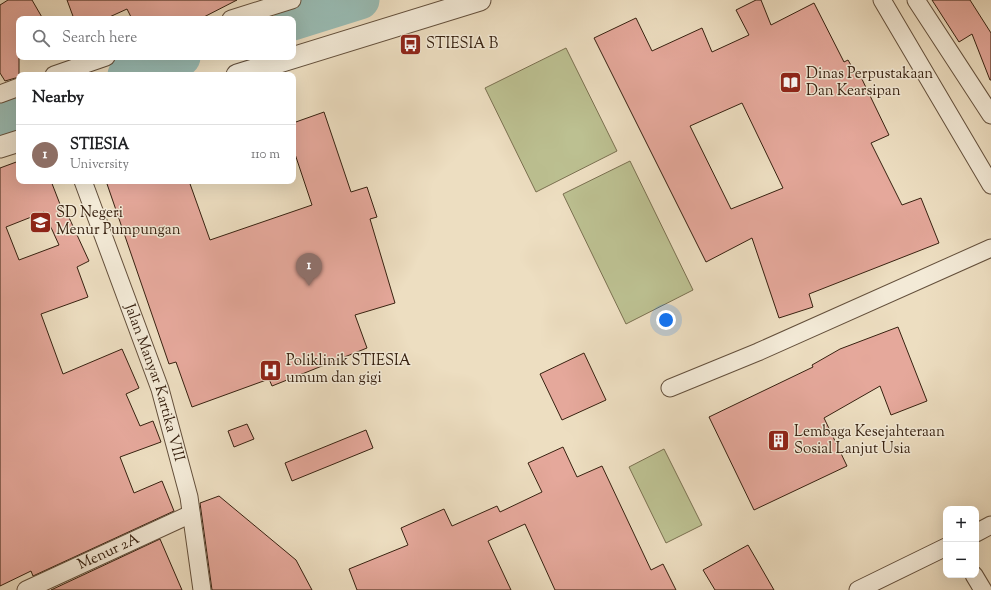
<!DOCTYPE html>
<meta charset="utf-8">
<style>
body{margin:0;font-family:"Sorts Mill Goudy",serif;background:#f6f6f6;color:#202124}
.controls{position:absolute;right:12px;bottom:12px;display:grid;overflow:hidden;border-radius:8px;box-shadow:0 4px 16px #0002}
.controls button{width:36px;height:36px;display:grid;place-items:center;padding:0;border:0;border-bottom:1px solid #e0e0e0;background:#fff;color:#202124;font:20px sans-serif}
.you{position:absolute;left:666px;top:320px;width:14px;height:14px;margin:-10px;border:3px solid #fff;border-radius:50%;background:#1a73e8;box-shadow:0 0 0 6px #1a73e833}
.badge{display:grid;place-items:center;width:26px;height:26px;border-radius:50%;background:#8f2418;color:#fff;font-size:13px;font-weight:700}
.pin{position:absolute;translate:-50% -33px;filter:drop-shadow(0 1px 2px #0008)}
.pin::after{content:'';position:absolute;top:21px;width:14px;height:12px;background:inherit;clip-path:polygon(0 0,100% 0,50% 100%)}
.list{margin:0;padding:0;list-style:none}
h2{display:flex;justify-content:space-between;align-items:center;height:52px;margin:0;padding:0 16px;font-size:17px}
h2 small{font-size:13px;font-weight:400;color:#757577}
.list li{display:grid;grid-template-columns:26px 1fr auto;gap:12px;align-items:center;box-sizing:border-box;height:60px;padding:0 16px;border-top:1px solid #e0e0e0}
.list b{display:block;font-size:15px;white-space:nowrap}
.list p{margin:0;font-size:13px;white-space:nowrap;color:#757577}
.list em{font-size:13px;font-style:normal;color:#757577}
.icon{flex:none;width:22px;height:22px;fill:none;stroke:currentColor;stroke-width:2;stroke-linecap:round;stroke-linejoin:round}
.map{position:relative;flex:none;width:991px;height:590px;overflow:hidden}
.search{position:absolute;background:#fff;box-shadow:0 4px 16px #0002;left:16px;top:16px;width:280px;height:44px;display:flex;align-items:center;gap:10px;box-sizing:border-box;padding:0 14px;border-radius:8px;color:#757577;font-size:15px}
.panel{position:absolute;background:#fff;box-shadow:0 4px 16px #0002;left:16px;top:72px;width:280px;height:112px;border-radius:8px}
.map>svg:first-child{display:block}
</style>
<div class="map">
<svg width="991" height="590" viewBox="0 0 991 590">
<rect width="100%" height="100%" fill="#eddec1"/>
<filter id="stains"><feTurbulence type="fractalNoise" baseFrequency=".005" numOctaves="4"/><feColorMatrix values="0 0 0 0 .2 0 0 0 0 .09 0 0 0 0 .02 0 0 0 .5 -.17"/></filter>
<radialGradient id="worn" r=".72"><stop offset=".6" stop-color="#630" stop-opacity="0"/><stop offset="1" stop-color="#630" stop-opacity=".3"/></radialGradient>
<!-- green -->
<path fill="#bcc091" stroke="#7a7050" d="M 566,48 L 617,151 L 536,192 L 485,88 Z
M 630,161 L 693,290 L 626,324 L 563,194 Z
M 664,449 L 702,525 L 666,543 L 629,467 Z"/>
<g fill="none" stroke-linecap="round" stroke-linejoin="round">
<!-- river -->
<path stroke="#99bcb4" stroke-width="39" d="M 293,21 L 360,0
M 127,75 L 181,57
M 0,117 L 19,111"/>
</g>
<!-- building -->
<path fill="#e5a89b" stroke="#372110" fill-rule="evenodd" d="M 8,0 L 32,0 L 43,19 L 19,19 L 19,77 L 5,81 L 0,73 L 0,5 Z
M 67,0 L 237,0 L 200,19 L 132,19 L 127,9 L 105,19 L 74,19 Z
M 756,0 L 761,0 L 771,25 L 814,3 L 844,62 L 848,60 L 856,74 L 859,73 L 889,135 L 871,143 L 902,205 L 921,198 L 939,243 L 809,294 L 813,307 L 779,318 L 752,238 L 706,262 L 594,38 L 636,18 L 652,51 L 702,28 L 712,52 L 749,35 L 736,10 ZM 742,103 L 783,188 L 731,209 L 690,126 Z
M 932,0 L 970,0 L 991,33 L 991,80 L 990,80 L 972,34 L 959,42 Z
M 324,112 L 351,192 L 367,187 L 377,217 L 370,219 L 395,303 L 355,315 L 367,348 L 272,386 L 269,379 L 192,407 L 176,362 L 169,364 L 106,181 L 189,181 L 210,240 L 312,205 L 293,148 L 293,123 Z
M 19,161 L 19,181 L 51,181 L 63,212 L 66,211 L 89,261 L 77,267 L 88,297 L 41,314 L 63,374 L 122,349 L 139,388 L 126,394 L 140,426 L 153,421 L 161,442 L 120,457 L 134,493 L 162,481 L 174,511 L 33,576 L 31,571 L 0,586 L 0,168 ZM 44,212 L 59,245 L 19,260 L 6,227 Z
M 898,327 L 927,401 L 891,415 L 880,386 L 824,418 L 847,466 L 754,510 L 709,417 L 813,367 L 812,365 L 840,349 Z
M 584,353 L 606,400 L 562,420 L 540,374 Z
M 247,424 L 254,439 L 234,447 L 228,431 Z
M 366,430 L 373,448 L 292,481 L 285,463 Z
M 563,447 L 577,477 L 602,466 L 651,570 L 663,564 L 676,590 L 555,590 L 525,524 L 488,541 L 511,590 L 357,590 L 349,569 L 408,545 L 401,528 L 444,509 L 452,526 L 497,506 L 500,512 L 542,492 L 528,463 Z
M 219,496 L 296,560 L 312,590 L 212,590 L 200,503 Z
M 160,539 L 182,590 L 51,590 Z
M 748,545 L 774,590 L 715,590 L 703,570 Z"/>
<g fill="none" stroke-linecap="round" stroke-linejoin="round">
<defs>
<g id="minor">
<path d="M 882,0 L 991,185"/>
<path d="M 916,0 L 991,115"/>
<path d="M 231,19 L 292,0"/>
<path d="M 54,75 L 106,57"/>
<path d="M 0,94 L 19,87"/>
<path id="s1" d="M 83,181 L 160,389 L 189,497 L 202,590"/>
<path d="M 670,388 L 758,352 L 991,248"/>
<path d="M 976,533 L 991,525"/>
<path d="M 974,575 L 983,590"/>
<path id="s2" d="M 26,590 L 191,514"/>
<path d="M 858,590 L 946,547"/>
</g>
<path id="tertiary" d="M 237,75 L 480,0
M 0,147 L 19,141"/>
</defs>
<!-- minor casing -->
<use href="#minor" stroke="#64503c" stroke-width="19"/>
<!-- tertiary casing -->
<use href="#tertiary" stroke="#64503c" stroke-width="23"/>
<!-- minor -->
<use href="#minor" stroke="#f3ead7" stroke-width="17"/>
<!-- tertiary -->
<use href="#tertiary" stroke="#f3ead7" stroke-width="21"/>
</g>
<!-- icons -->
<defs>
<symbol id="bus-square" viewBox="-11 -11 22 22"><rect x="-9" y="-9" width="18" height="18" rx="4" fill="#8f2418" stroke="#f3ead7"/><path d="M-5-6H5V4H4V6H2V4H-2V6H-4V4H-5ZM-3.5-4V0h7V-4ZM-3.5 1.2v1.5H-2V1.2ZM2 1.2v1.5H3.5V1.2Z" fill="#fff"/></symbol>
<symbol id="library-square" viewBox="-11 -11 22 22"><rect x="-9" y="-9" width="18" height="18" rx="4" fill="#8f2418" stroke="#f3ead7"/><path d="M-6-4Q-3-5.5-.7-3.5V5Q-3 3-6 4ZM6-4Q3-5.5 .7-3.5V5Q3 3 6 4Z" fill="#fff"/></symbol>
<symbol id="school-square" viewBox="-11 -11 22 22"><rect x="-9" y="-9" width="18" height="18" rx="4" fill="#8f2418" stroke="#f3ead7"/><path d="M0-5L7-2L0 1L-7-2ZM-4 1L0 2.5L4 1V4Q0 6-4 4Z" fill="#fff"/></symbol>
<symbol id="hospital-square" viewBox="-11 -11 22 22"><rect x="-9" y="-9" width="18" height="18" rx="4" fill="#8f2418" stroke="#f3ead7"/><path d="M-5-5h3v3.5h4V-5h3V5h-3V1.5h-4V5h-3Z" fill="#fff"/></symbol>
<symbol id="building-square" viewBox="-11 -11 22 22"><rect x="-9" y="-9" width="18" height="18" rx="4" fill="#8f2418" stroke="#f3ead7"/><path d="M-4-6H4V6H1V3H-1V6H-4ZM-2.5-4.3h1.7v1.8h-1.7ZM.8-4.3h1.7v1.8H.8ZM-2.5-1h1.7V.8h-1.7ZM.8-1h1.7V.8H.8Z" fill="#fff"/></symbol>
</defs>
<g fill-rule="evenodd">
<use href="#bus-square" x="398" y="32" width="25" height="25"/>
<use href="#library-square" x="778" y="70" width="25" height="25"/>
<use href="#school-square" x="28" y="210" width="25" height="25"/>
<use href="#hospital-square" x="258" y="358" width="25" height="25"/>
<use href="#building-square" x="766" y="428" width="25" height="25"/>
</g>
<g text-anchor="middle" dominant-baseline="central" stroke-width="3" stroke-linejoin="round" paint-order="stroke">
<!-- poi labels -->
<g font-size="15" fill="#372110" stroke="#f3ead7" text-anchor="start">
<text x="426" y="44">STIESIA B</text>
<text x="806" y="74">Dinas Perpustakaan<tspan x="806" dy="17">Dan Kearsipan</tspan></text>
<text x="56" y="213">SD Negeri<tspan x="56" dy="17">Menur Pumpungan</tspan></text>
<text x="286" y="361">Poliklinik STIESIA<tspan x="286" dy="17">umum dan gigi</tspan></text>
<text x="794" y="432">Lembaga Kesejahteraan<tspan x="794" dy="17">Sosial Lanjut Usia</tspan></text>
</g>
<!-- street labels -->
<g font-size="15" fill="#372110" stroke="#f3ead7">
<text stroke="none"><textPath href="#s1" startOffset="214">Jalan Manyar Kartika VIII</textPath></text>
<text stroke="none"><textPath href="#s2" startOffset="91">Menur 2A</textPath></text>
</g>
</g>
<rect width="100%" height="100%" filter="url(#stains)"/>
<rect width="100%" height="100%" fill="url(#worn)"/>
</svg>
<div class="controls">
<button>+</button>
<button>−</button>
</div>
<div class="you"></div>
<div class="pin badge" style="left:309px;top:286px;background:#8d6e63">1</div>
<div class="search"><svg class="icon" aria-label="search" viewBox="0 0 24 24"><circle cx="10" cy="10" r="6"/><path d="M15 15l6 6"/></svg>Search here</div>
<section class="panel">
<h2>Nearby<small></small></h2>
<ul class="list">
<li><span class="badge" style="background:#8d6e63">1</span><div><b>STIESIA</b><p>University</p></div><em>110 m</em></li>
</ul>
</section>
</div>
